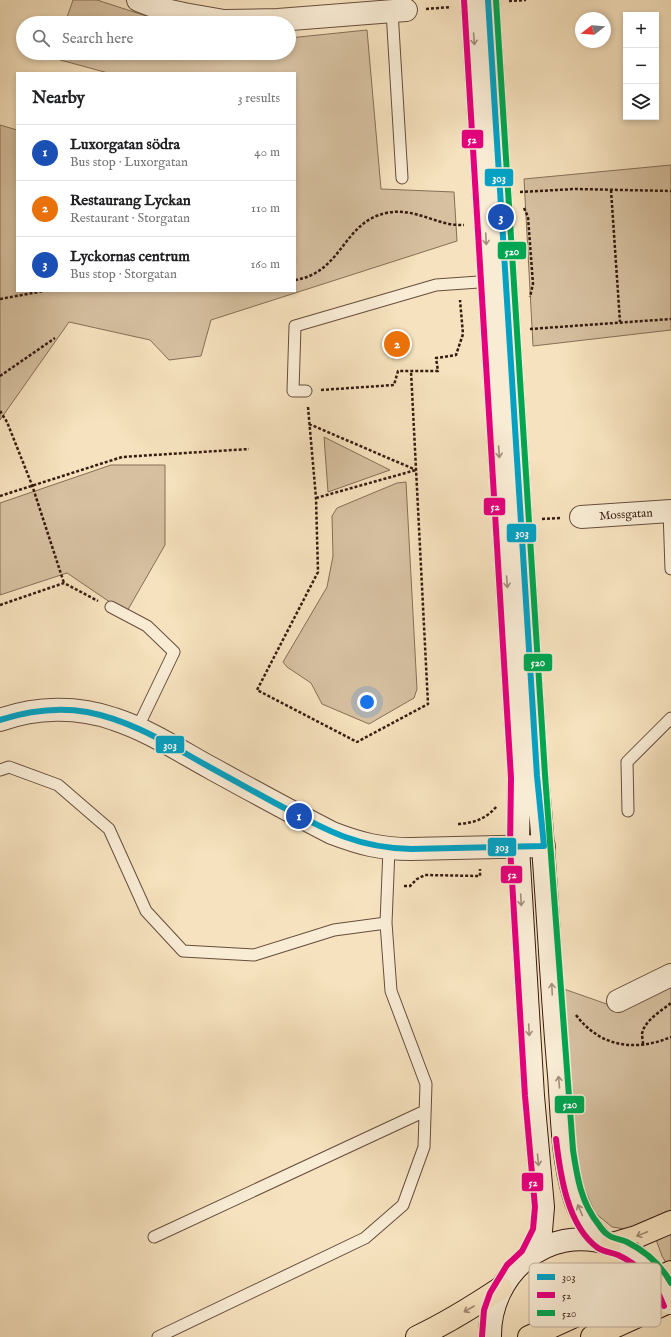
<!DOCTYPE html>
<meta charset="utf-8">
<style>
body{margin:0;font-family:"IM FELL English",serif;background:#f2f2f2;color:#202124}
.controls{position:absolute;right:12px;top:12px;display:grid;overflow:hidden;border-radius:0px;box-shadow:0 2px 6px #0003}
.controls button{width:36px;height:36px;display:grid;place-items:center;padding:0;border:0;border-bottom:1px solid #e0e0e0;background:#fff;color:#202124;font:20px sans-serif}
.compass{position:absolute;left:575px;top:12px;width:36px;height:36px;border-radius:50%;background:#fff;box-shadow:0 2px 6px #0003;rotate:253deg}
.you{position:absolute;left:367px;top:702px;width:14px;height:14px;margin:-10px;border:3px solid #fff;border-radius:50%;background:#1a73e8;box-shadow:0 0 0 6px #1a73e833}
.badge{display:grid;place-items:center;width:26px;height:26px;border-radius:50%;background:#db2777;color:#fff;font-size:13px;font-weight:700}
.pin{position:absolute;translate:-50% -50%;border:2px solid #fff;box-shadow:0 1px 4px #0006}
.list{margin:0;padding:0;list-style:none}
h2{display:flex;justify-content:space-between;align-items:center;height:52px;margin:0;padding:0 16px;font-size:17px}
h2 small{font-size:13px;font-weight:400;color:#757577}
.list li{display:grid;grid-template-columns:26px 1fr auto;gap:12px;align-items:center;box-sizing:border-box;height:56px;padding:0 16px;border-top:1px solid #e0e0e0}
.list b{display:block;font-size:15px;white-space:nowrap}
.list p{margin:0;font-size:13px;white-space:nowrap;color:#757577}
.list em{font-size:13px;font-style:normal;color:#757577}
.icon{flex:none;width:22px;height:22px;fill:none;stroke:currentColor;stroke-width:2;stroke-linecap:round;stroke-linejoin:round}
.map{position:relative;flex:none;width:671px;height:1337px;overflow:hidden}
.search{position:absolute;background:#fff;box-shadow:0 2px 6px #0003;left:16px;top:16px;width:280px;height:44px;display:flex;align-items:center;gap:10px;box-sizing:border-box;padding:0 14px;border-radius:22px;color:#757577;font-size:15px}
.panel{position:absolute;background:#fff;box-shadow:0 2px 6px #0003;left:16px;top:72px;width:280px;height:220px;border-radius:0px}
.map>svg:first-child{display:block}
</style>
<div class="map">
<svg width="671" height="1337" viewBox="0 0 671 1337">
<rect width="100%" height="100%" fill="#f6e2be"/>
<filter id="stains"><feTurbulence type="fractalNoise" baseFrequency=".005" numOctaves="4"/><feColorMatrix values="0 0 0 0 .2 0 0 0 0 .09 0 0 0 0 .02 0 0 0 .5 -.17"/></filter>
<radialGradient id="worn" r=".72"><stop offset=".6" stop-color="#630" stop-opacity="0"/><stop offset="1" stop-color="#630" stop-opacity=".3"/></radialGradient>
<!-- green -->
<path fill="#d6c0a0" stroke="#866e58" d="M 73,0 L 97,0 L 168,23 L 65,23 Z
M 367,30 L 381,189 L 454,192 L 457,241 L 211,320 L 201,356 L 169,360 L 150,340 L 69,322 L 0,420 L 0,125 L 17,130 L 17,291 L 295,291 L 295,73 L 108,73 L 53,58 L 54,53 L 289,53 L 289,38 Z
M 671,165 L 671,330 L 533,346 L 524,179 Z
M 324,437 L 390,470 L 328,492 Z
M 111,465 L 165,465 L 165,545 L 126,613 L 67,573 L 0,595 L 0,503 Z
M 406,482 L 417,689 L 414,698 L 369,724 L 322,704 L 311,683 L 287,667 L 283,662 L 327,587 L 333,556 L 332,516 L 337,508 L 397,483 Z
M 671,973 L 671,1271 L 662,1256 L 650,1223 L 632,1230 L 612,1227 L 595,1213 L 584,1187 L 573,1137 L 561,988 L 621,1009 Z"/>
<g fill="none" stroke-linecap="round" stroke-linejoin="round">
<defs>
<path id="service" d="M 392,11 L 402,178
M 306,391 L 293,391 L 295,326 L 436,285 L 493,281
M 669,511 L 671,569
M 111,607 L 147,626 L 174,652 L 137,729
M 0,770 L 9,767 L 58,785 L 109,829 L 146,911 L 183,951 L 254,955 L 334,930 L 386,923
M 628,811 L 627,762 L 671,718
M 154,1237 L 425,1111
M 158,1337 L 365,1238 L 403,1205 L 424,1147 L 426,1084 L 391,991 L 386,923 L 389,849"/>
<g id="minor">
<path d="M 138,0 L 161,9 L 184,14 L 224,21 L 278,20 L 406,10"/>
<path id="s1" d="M 581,517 L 671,511"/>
<path d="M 0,720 C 36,707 77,706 114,719 C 148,730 180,751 211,768 C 251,790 291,812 332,833 C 361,844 380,849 411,849 L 544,846"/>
<path d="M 618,1001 L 671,975"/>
</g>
<path id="secondary" d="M 472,0 L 519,778 L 518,847 L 533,1096 L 543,1207 L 541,1231 L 529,1256
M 488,0 L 537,776 C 547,876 550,976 559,1075 C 562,1115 562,1157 574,1196 C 579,1214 590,1227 602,1241
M 490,1337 C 489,1274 547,1223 610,1244"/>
<path id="trunk" d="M 612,1244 L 636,1237 L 671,1222
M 417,1337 C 447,1323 474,1306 501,1288
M 529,1337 L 671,1272
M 592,1337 L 671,1301"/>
</defs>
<!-- service casing -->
<use href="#service" stroke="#674d3c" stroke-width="13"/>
<!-- minor casing -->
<use href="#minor" stroke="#674d3c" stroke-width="24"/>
<!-- secondary casing -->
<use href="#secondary" stroke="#371b10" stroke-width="24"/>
<!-- trunk casing -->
<use href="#trunk" stroke="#371b10" stroke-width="24"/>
<!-- path -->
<path stroke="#371b10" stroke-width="2.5" stroke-dasharray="3 2" stroke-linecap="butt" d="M 509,1 L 526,0
M 426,9 L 451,7
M 611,190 L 620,322
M 520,192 L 575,189 L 671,191
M 524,208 L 528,217 L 533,284 L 530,297
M 295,280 C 342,273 343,222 386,213 C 409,208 427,219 449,224 C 454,225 459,225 464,225
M 0,299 L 44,291
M 530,329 L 671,319
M 0,376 L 55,338
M 321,390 L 394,385 L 398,371 L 438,371 L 436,358 L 456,355 L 463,334 L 460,300
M 308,407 L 316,498 L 318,572 L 257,690 L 357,742 L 428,704 L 411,371
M 0,411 L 7,422 L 32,485 L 64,583
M 309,424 L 416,470
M 0,496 L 122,457 L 249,449
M 316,498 L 416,470
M 542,519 L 561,518
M 0,605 L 64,583 L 98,601
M 458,824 C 474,823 486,819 497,806
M 404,886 L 410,886 L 417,879 L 425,875 L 480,876 L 480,869
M 576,1015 C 600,1047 635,1052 671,1037
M 643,1044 C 643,1041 642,1037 642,1034 C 644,1021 661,1011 671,1003"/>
<!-- service -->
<use href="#service" stroke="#f9ecd5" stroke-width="11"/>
<!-- minor -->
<use href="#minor" stroke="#f9ecd5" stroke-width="22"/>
<!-- secondary -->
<use href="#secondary" stroke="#f9ecd5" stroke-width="22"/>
<!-- trunk -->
<use href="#trunk" stroke="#f6e2be" stroke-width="22"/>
<defs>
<path id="secondary-bridge" d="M 630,1252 C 649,1265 663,1281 671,1303"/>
</defs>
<!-- secondary-bridge casing -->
<use href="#secondary-bridge" stroke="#371b10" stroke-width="24" stroke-linecap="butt"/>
<!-- secondary-bridge -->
<use href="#secondary-bridge" stroke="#f9ecd5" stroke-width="22"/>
<defs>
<path id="bus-1" d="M 0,720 C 28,711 57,707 87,712 C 124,719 157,737 190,756 C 218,772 246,787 275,803 C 322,828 355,848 411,849 L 544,846 L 537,776 L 488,0"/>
<path id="bus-2" d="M 464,0 L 511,778 L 510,847 L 525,1096 L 535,1207 L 533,1229 L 522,1251 L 507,1265 L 490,1293 L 484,1310 L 482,1336
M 556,1139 C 560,1173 567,1226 598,1248 C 604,1252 611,1252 618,1255 C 640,1265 655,1283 664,1306"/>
<path id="bus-3" d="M 496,0 L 545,775 L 573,1150 C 577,1177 581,1203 599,1225 C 601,1228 604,1232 607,1234 C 612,1239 621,1239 627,1242 C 645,1251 661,1265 671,1283"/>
</defs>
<!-- bus-1 casing -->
<use href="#bus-1" stroke="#f9ecd5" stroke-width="9"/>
<!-- bus-2 casing -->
<use href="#bus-2" stroke="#f9ecd5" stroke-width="9"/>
<!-- bus-3 casing -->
<use href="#bus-3" stroke="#f9ecd5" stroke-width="9"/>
<!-- bus-1 -->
<use href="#bus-1" stroke="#03a2c4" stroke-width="6"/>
<!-- bus-2 -->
<use href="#bus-2" stroke="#e5007d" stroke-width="6"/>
<!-- bus-3 -->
<use href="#bus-3" stroke="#00a651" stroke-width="6"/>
</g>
<!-- one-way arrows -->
<defs><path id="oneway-shaft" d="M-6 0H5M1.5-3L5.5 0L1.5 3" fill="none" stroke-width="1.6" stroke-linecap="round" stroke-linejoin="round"/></defs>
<g stroke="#a28e7c">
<use href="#oneway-shaft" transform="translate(474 39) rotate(86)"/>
<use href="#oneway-shaft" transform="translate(486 239) rotate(87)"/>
<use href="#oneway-shaft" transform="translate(499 452) rotate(86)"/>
<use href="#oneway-shaft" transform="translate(507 582) rotate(86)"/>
<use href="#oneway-shaft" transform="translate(521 900) rotate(87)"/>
<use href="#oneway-shaft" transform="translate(552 989) rotate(-93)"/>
<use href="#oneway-shaft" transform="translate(529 1030) rotate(87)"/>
<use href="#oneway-shaft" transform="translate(559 1082) rotate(-95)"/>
<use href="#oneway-shaft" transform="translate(538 1160) rotate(85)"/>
<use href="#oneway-shaft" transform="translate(580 1210) rotate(-113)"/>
</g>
<g stroke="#a08870">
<use href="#oneway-shaft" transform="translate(642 1234) rotate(158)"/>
<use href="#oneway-shaft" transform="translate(469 1309) rotate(150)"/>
</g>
<g text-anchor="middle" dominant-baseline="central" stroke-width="3.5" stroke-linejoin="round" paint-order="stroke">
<!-- street labels -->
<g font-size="12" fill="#371b10" stroke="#f9ecd5">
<text stroke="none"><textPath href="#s1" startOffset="45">Mossgatan</textPath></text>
</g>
</g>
<!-- legend -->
<rect x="529" y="1263" width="132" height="64" rx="6" fill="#f9ecd5" stroke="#bfad9a" stroke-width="1"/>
<rect x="537" y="1274" width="18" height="6" fill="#03a2c4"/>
<rect x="537" y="1292" width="18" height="6" fill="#e5007d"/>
<rect x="537" y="1310" width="18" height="6" fill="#00a651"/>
<g font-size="11" fill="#371b10">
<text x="562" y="1281">303</text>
<text x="562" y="1299">52</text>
<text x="562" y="1317">520</text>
</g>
<g stroke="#f9ecd5" stroke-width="1.5">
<rect x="461" y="129" width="23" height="20" rx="4" fill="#e5007d"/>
<rect x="484" y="168" width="30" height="19" rx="4" fill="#03a2c4"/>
<rect x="497" y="241" width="30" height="19" rx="4" fill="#00a651"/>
<rect x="483" y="497" width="23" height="19" rx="4" fill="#e5007d"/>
<rect x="506" y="523" width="31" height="20" rx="4" fill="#03a2c4"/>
<rect x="523" y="653" width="30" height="19" rx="4" fill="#00a651"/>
<rect x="155" y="735" width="30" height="19" rx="4" fill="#03a2c4"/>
<rect x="487" y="837" width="30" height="20" rx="4" fill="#03a2c4"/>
<rect x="500" y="865" width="23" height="19" rx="4" fill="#e5007d"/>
<rect x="554" y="1095" width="31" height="19" rx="4" fill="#00a651"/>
<rect x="521" y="1172" width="23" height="20" rx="4" fill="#e5007d"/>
</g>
<g font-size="11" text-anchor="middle" font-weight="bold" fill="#fff">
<text x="472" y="143">52</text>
<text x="499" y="182">303</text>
<text x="512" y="255">520</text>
<text x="495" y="510">52</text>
<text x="522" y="537">303</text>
<text x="538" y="666">520</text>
<text x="170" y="749">303</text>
<text x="502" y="851">303</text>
<text x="512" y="878">52</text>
<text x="570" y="1108">520</text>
<text x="533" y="1186">52</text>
</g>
<rect width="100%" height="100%" filter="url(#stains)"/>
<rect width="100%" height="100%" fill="url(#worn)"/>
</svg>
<div class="controls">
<button>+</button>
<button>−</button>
<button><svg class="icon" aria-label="layers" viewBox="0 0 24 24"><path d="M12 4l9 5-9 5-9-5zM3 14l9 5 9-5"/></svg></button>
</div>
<svg class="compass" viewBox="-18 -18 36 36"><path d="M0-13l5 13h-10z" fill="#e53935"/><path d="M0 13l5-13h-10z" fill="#757577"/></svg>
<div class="you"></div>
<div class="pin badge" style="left:299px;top:816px;background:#1a4fb4">1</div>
<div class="pin badge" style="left:397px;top:344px;background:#e8710a">2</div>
<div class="pin badge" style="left:501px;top:217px;background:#1a4fb4">3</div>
<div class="search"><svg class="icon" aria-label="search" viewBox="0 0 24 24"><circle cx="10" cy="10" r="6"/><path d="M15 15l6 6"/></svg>Search here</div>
<section class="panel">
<h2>Nearby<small>3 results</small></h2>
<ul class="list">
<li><span class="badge" style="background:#1a4fb4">1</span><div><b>Luxorgatan södra</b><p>Bus stop · Luxorgatan</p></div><em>40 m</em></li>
<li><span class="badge" style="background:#e8710a">2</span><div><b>Restaurang Lyckan</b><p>Restaurant · Storgatan</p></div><em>110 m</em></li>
<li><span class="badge" style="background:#1a4fb4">3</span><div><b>Lyckornas centrum</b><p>Bus stop · Storgatan</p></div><em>160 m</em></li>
</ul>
</section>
</div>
